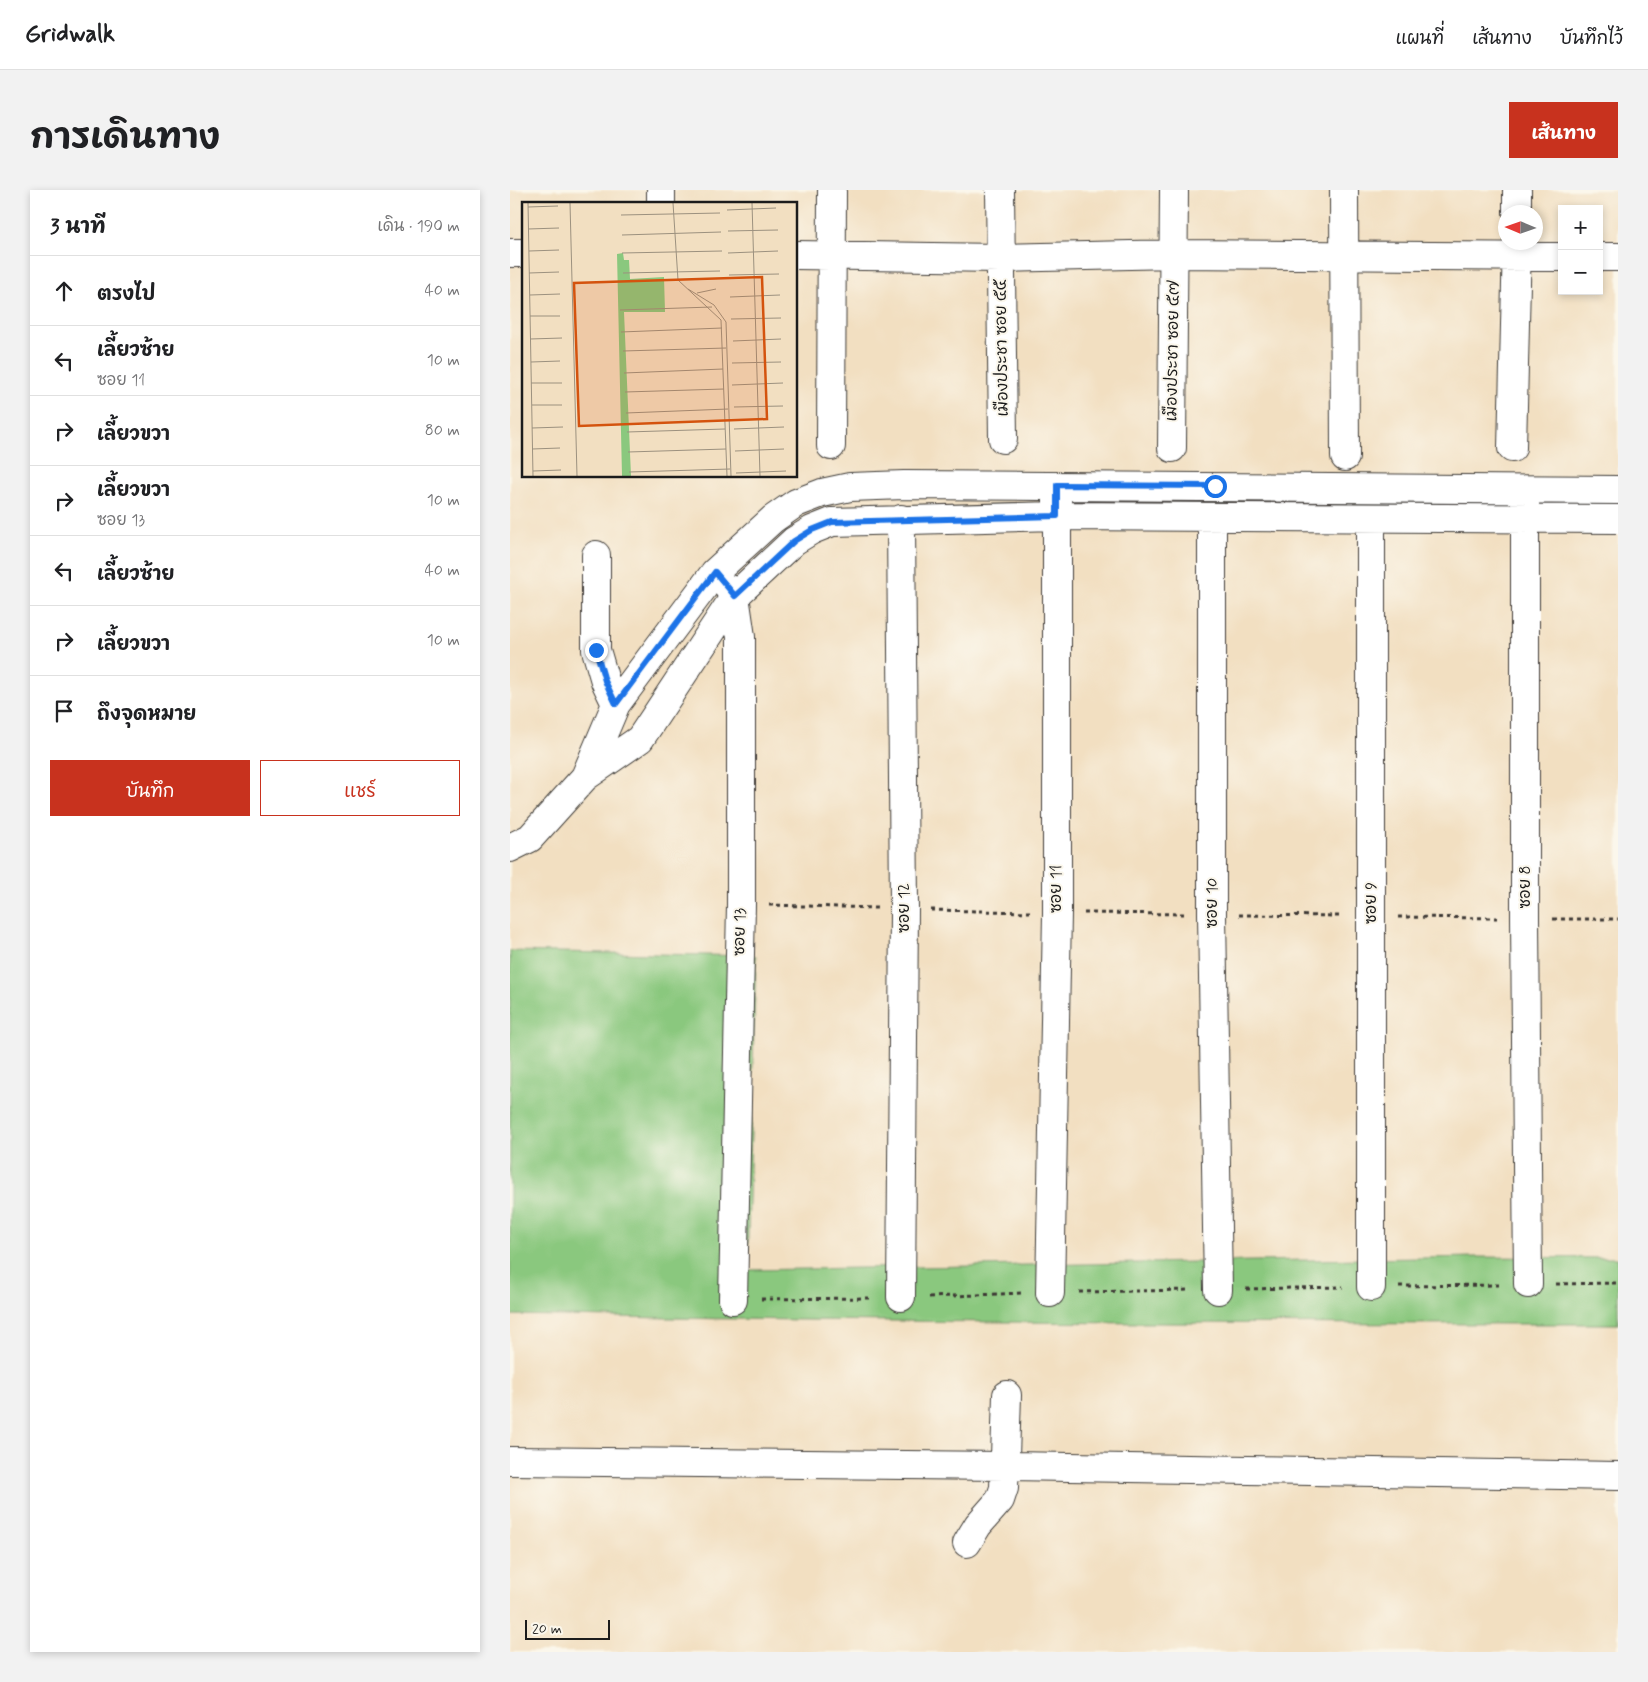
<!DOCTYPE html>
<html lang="th">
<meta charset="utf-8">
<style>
body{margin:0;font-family:Mynerve,"Playpen Sans Thai",sans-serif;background:#f2f2f2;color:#202124}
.controls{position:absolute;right:15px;top:15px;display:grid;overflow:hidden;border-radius:0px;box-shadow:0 2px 8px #0003}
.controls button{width:45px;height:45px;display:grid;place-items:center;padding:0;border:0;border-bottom:1px solid #e0e0e0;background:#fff;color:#202124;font:25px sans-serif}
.compass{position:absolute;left:988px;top:15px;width:45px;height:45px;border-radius:50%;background:#fff;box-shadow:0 2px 8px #0003;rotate:272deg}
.scale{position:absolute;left:15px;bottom:12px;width:85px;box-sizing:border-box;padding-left:5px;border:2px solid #1c1c1c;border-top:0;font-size:14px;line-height:18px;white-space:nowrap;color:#1c1c1c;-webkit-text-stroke:4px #fbf7ec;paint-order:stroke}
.stop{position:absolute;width:15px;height:15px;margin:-11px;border:4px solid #1a73e8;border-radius:50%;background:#fff}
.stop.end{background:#1a73e8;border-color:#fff;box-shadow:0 1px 5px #0008}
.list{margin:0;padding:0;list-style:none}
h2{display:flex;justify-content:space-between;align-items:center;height:65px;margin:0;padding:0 20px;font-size:21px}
h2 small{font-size:16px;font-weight:400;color:#757577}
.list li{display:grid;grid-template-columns:32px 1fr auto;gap:15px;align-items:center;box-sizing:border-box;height:70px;padding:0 20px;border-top:1px solid #e0e0e0}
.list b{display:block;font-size:19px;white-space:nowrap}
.list p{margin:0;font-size:16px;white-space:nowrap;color:#757577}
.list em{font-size:16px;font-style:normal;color:#757577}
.actions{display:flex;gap:10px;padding:15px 20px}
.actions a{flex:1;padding:11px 0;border:1px solid #c8321e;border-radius:0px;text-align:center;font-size:18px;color:#c8321e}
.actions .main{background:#c8321e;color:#fff}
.icon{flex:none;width:28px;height:28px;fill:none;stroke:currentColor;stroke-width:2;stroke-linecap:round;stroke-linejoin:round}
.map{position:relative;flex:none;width:1108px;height:1462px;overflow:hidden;border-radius:0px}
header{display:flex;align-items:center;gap:30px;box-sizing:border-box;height:70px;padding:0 25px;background:#fff;border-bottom:1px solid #e0e0e0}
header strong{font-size:24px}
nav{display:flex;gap:28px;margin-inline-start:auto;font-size:18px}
.intro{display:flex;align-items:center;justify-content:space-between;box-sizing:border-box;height:120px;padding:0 30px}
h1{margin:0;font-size:35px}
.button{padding:12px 22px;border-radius:0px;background:#c8321e;color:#fff;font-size:18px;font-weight:700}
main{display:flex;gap:30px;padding:0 30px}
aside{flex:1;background:#fff;border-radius:0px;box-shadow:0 2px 8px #0003}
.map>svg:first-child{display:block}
</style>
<header>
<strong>Gridwalk</strong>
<nav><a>แผนที่</a><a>เส้นทาง</a><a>บันทึกไว้</a></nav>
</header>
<div class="intro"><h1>การเดินทาง</h1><a class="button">เส้นทาง</a></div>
<main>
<aside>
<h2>3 นาที<small>เดิน · 190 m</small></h2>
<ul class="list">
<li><svg class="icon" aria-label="ahead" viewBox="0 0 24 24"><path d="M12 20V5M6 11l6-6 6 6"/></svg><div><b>ตรงไป</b></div><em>40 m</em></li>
<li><svg class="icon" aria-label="left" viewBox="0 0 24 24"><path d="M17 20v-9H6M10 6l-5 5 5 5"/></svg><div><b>เลี้ยวซ้าย</b><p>ซอย 11</p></div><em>10 m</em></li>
<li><svg class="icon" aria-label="right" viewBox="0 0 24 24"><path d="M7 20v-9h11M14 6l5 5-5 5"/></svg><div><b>เลี้ยวขวา</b></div><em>80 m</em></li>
<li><svg class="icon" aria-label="right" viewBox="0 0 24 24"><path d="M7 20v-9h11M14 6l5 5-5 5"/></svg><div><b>เลี้ยวขวา</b><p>ซอย 13</p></div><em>10 m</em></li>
<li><svg class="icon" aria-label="left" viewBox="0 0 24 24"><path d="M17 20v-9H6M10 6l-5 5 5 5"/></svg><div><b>เลี้ยวซ้าย</b></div><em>40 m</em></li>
<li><svg class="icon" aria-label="right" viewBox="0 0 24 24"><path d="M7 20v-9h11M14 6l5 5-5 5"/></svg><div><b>เลี้ยวขวา</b></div><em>10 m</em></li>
<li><svg class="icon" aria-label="arrive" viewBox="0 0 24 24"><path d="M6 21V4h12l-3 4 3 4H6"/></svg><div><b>ถึงจุดหมาย</b></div></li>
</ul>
<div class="actions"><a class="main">บันทึก</a><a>แชร์</a></div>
</aside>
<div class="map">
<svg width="1108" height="1462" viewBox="0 0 1108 1462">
<rect width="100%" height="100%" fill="#fbf7ec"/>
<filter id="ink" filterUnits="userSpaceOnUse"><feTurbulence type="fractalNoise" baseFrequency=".02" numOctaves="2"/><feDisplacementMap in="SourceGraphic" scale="10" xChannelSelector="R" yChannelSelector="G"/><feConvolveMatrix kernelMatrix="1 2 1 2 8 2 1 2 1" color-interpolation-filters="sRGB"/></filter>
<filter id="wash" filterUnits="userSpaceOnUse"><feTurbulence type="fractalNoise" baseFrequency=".0096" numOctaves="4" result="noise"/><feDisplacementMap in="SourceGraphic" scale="20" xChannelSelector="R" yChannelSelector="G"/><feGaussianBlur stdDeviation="1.12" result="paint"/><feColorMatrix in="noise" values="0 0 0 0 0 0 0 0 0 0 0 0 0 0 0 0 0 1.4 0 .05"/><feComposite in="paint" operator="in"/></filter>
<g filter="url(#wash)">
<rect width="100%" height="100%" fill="#f2dfc1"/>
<!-- green -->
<path fill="#8ac87e" stroke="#53724d" d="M 0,761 L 246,766 L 237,1080 L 966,1067 L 1108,1068 L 1108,1134 C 739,1134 369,1133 0,1125 Z"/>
</g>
<g filter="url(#ink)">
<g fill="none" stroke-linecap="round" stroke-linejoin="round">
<defs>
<path id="minor" d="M 490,0 L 493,249
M 834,0 L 835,267
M 151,14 L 151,0
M 1007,22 L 1007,0
M 0,63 L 14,63
M 286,65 L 490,68 L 664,64 L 1052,67
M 1089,67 L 1108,67
M 321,256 L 322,0
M 662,258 L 664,0
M 1002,258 L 1007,52
M 1015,311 L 1015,728 L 1018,1094
M 702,327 L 702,724 L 708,1100
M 861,329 L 861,1097
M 86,365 L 86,460 L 95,491 L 106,514
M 219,399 L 225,406 L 231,447 L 231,714 L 223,1110
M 75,587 L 106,514 L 205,382 L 263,329 L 286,313 L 312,303 L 340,297 L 394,295 L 1108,300
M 0,658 L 20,648 L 75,587 L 130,549 L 225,406 L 284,351 L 302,340 L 322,332 L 547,326 L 1108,329
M 540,1103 L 547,723 L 547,309
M 391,1107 L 394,719 L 391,329
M 0,1271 L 495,1276 L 1108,1286
M 457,1353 L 468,1335 L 490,1310 L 494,1298 L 497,1205"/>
</defs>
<!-- minor casing -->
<use href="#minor" stroke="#3c3935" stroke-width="30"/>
<!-- path -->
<path stroke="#3c3935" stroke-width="3" stroke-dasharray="4 4" stroke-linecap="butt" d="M 259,715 L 367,718
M 421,720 L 520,722
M 574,723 L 675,724
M 729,725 L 832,726
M 888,727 L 987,728
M 1043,729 L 1108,729
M 1046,1094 L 1108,1093
M 889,1096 L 990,1095
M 736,1099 L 833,1097
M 569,1102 L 680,1100
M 419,1107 L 513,1103
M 251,1109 L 363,1108"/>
<!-- minor -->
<use href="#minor" stroke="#fff" stroke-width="28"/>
</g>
</g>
<g fill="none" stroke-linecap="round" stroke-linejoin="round" filter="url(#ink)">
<!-- route -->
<path stroke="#1a73e8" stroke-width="6" d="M 86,460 L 95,491 L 106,514 L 205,382 L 225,406 L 284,351 L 302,340 L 322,332 L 547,326 L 547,295 L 705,296"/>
</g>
<g text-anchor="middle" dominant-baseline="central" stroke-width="4" stroke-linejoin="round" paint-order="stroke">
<!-- street labels -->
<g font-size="16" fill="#1c1c1c" stroke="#fbf7ec">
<text transform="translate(492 158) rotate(-91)">เมืองประชา ซอย ๕๕</text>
<text transform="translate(663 161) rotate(-89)">เมืองประชา ซอย ๕๗</text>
<text transform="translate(1015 697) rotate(-90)">ซอย 8</text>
<text transform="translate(546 699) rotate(-90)">ซอย 11</text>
<text transform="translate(702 713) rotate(-90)">ซอย 10</text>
<text transform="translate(861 713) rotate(-90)">ซอย 9</text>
<text transform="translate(394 718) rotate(-90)">ซอย 12</text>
<text transform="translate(230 742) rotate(-89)">ซอย 13</text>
</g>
</g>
<!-- overview -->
<g transform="translate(12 12)">
<rect width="275" height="275" fill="#f2dfc1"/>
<path d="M 101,51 L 102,58 L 107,58 L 108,77 L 142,75 L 143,110 L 102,110 L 109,274 L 100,274 L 95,52 Z" fill="#8ac87e"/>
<path fill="none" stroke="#9c917f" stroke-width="1" d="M 6,1 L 11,274M 48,1 L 55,274M 151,1 L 156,78 L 199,118 L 205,274M 230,1 L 238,274M 6,5 L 36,4M 205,8 L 254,6M 99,13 L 198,11M 6,27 L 37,26M 206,29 L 256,28M 100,33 L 199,30M 7,49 L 37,48M 100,51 L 200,49M 206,51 L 256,49M 7,71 L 37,70M 101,71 L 198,69M 207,73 L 257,72M 166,87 L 192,103 L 204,120 L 209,274M 175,91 L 194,87M 8,93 L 38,92M 208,95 L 258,93M 98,108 L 190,105M 8,114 L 38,114M 209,117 L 259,116M 99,130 L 200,126M 8,137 L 40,136M 211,139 L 259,137M 101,149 L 204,146M 9,160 L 38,159M 210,161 L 259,160M 102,171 L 201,167M 9,181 L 40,181M 210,183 L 261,181M 103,190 L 202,187M 10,203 L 40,203M 212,205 L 261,204M 104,211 L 206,207M 10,226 L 41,225M 212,227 L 262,225M 105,230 L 203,227M 10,247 L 38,246M 213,249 L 262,247M 106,250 L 204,247M 11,269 L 39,268M 107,270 L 208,267M 214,271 L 264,269"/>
<path fill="#d4530e" fill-opacity="0.15" stroke="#d4530e" stroke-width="2.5" d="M 240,75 L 245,217 L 57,224 L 52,81 Z"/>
<rect width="275" height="275" fill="none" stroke="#1c1c1c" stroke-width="2.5"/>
</g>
</svg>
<div class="controls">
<button>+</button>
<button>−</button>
</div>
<svg class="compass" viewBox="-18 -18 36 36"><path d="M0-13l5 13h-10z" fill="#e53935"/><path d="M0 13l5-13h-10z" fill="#757577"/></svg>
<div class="scale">20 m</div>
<div class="stop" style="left:705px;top:296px"></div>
<div class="stop end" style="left:86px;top:460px"></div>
</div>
</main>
